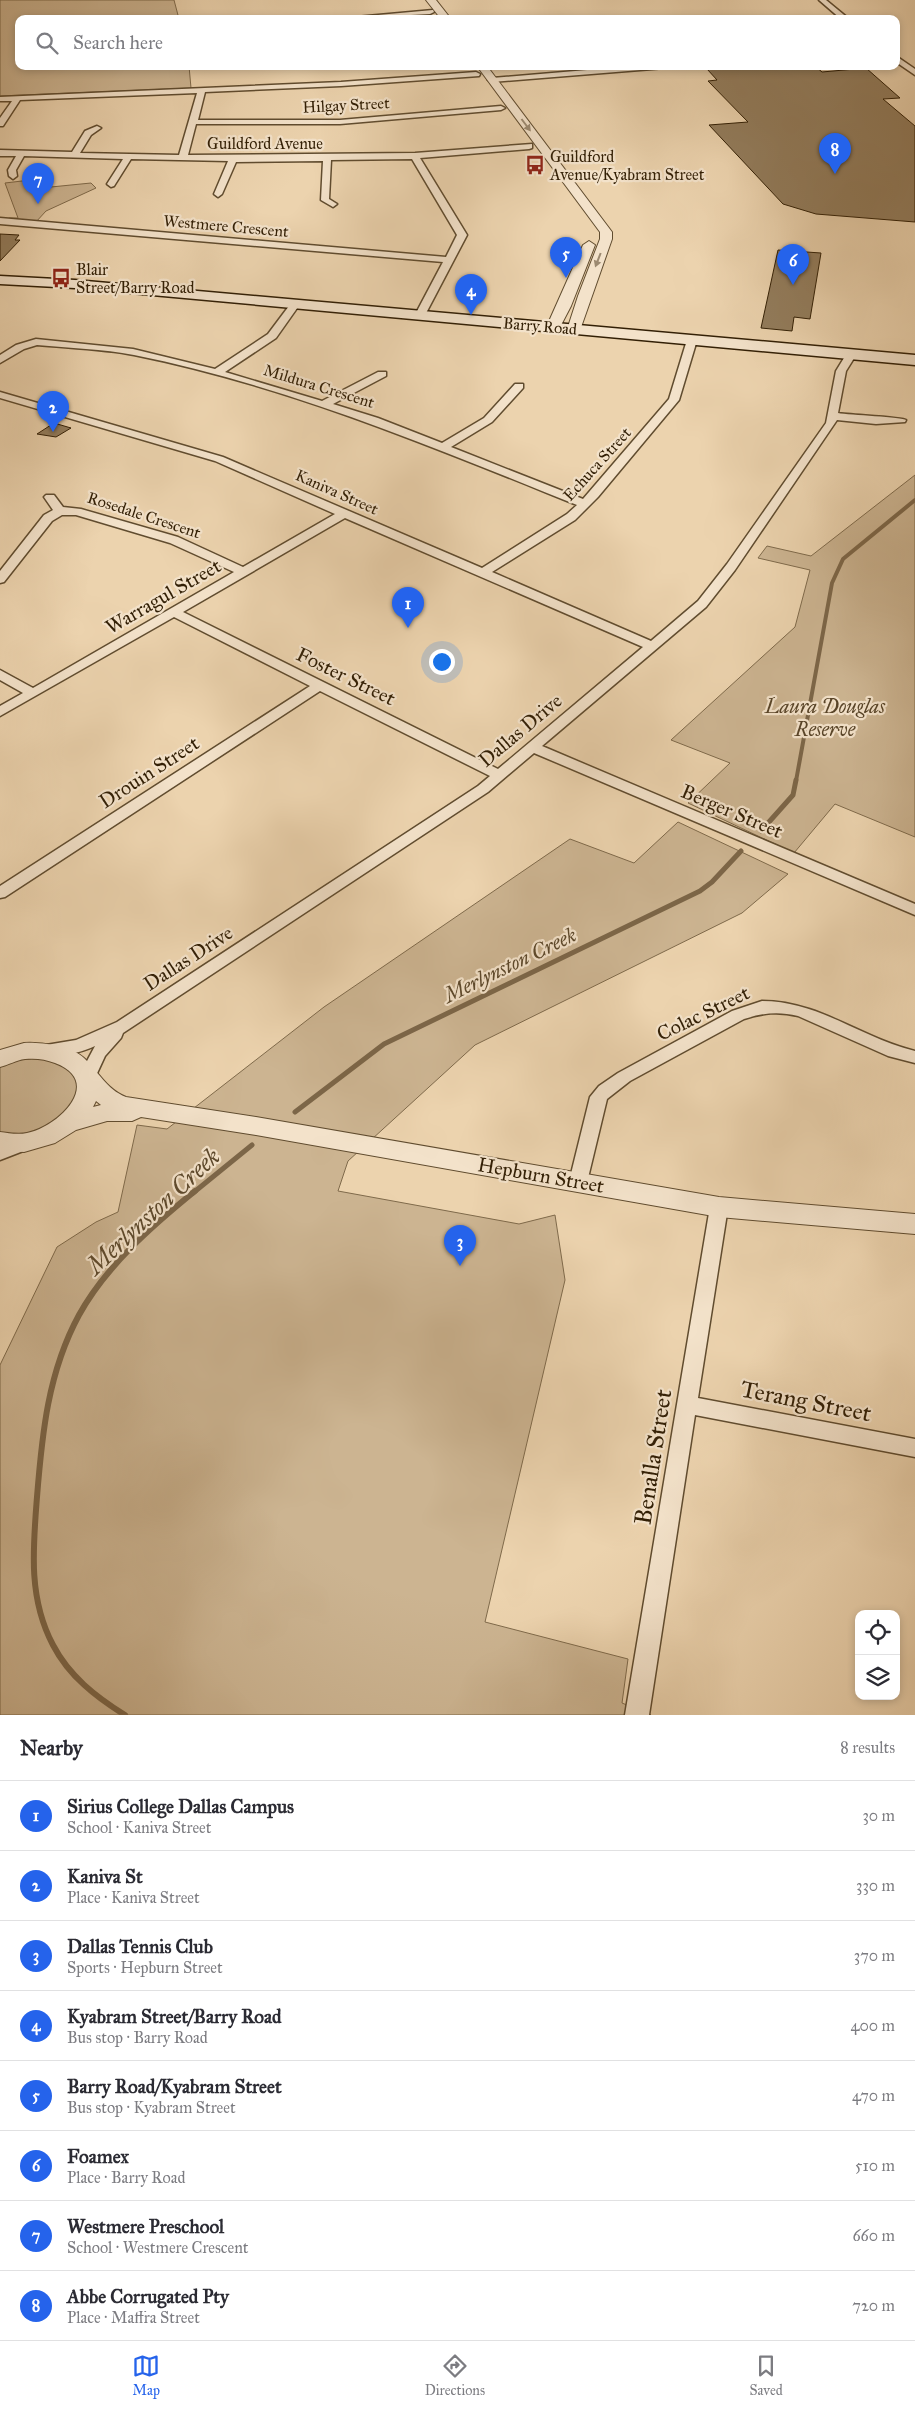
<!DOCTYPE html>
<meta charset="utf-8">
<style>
body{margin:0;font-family:"IM FELL Great Primer",serif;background:#f7f7f7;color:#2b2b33}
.controls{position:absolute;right:15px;bottom:15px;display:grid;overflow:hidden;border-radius:10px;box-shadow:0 2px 8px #0003}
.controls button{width:45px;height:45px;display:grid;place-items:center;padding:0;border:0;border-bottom:1px solid #e1e1e2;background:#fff;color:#2b2b33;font:25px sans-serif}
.you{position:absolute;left:441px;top:661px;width:18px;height:18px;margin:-12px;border:4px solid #fff;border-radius:50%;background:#1a73e8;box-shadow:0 0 0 8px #1a73e833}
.badge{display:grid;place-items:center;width:32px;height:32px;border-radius:50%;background:#2563eb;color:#fff;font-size:16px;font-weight:700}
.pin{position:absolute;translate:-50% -41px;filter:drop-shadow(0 1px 2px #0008)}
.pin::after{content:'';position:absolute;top:26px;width:18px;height:15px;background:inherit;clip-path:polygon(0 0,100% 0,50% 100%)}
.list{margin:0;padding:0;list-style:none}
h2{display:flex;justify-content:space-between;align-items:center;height:65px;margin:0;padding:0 20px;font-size:21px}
h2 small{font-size:16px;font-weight:400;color:#7c7c81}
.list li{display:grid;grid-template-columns:32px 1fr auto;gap:15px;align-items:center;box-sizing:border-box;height:70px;padding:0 20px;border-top:1px solid #e1e1e2}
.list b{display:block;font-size:19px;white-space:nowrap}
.list p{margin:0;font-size:16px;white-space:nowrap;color:#7c7c81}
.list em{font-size:16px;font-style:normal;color:#7c7c81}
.icon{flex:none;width:28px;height:28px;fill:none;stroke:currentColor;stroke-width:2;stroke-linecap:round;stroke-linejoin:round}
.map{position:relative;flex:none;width:915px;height:1715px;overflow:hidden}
.search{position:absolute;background:#fff;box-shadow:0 2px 8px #0003;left:15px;right:15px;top:15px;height:55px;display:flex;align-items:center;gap:12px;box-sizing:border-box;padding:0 18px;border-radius:10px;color:#7c7c81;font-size:19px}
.sheet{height:625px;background:#fff}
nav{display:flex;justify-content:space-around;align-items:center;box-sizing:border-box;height:70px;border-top:1px solid #e1e1e2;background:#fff;font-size:14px;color:#7c7c81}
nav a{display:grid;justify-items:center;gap:2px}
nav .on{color:#2563eb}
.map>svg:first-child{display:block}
</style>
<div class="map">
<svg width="915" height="1715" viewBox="0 0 915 1715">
<rect width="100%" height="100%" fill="#ecd3ae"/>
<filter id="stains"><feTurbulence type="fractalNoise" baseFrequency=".004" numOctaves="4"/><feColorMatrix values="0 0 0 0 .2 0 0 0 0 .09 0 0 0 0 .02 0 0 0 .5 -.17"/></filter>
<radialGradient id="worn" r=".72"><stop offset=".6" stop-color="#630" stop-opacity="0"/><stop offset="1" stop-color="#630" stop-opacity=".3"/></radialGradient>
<!-- green -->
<path fill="#ccb491" stroke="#7f6a4b" d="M 0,0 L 174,0 L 179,19 L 19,19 L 19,66 L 189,66 L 191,88 L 0,96 Z
M 22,181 L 51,187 L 91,183 L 96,188 L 46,211 L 35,223 L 5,221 L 9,218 L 18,218 L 5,183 Z
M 915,475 L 915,837 L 835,804 L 794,853 L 688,803 L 730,763 L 671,740 L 795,627 L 810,570 L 758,558 L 767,546 L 811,556 Z
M 678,822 L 788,874 L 742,913 L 475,1045 L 348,1161 L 338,1191 L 519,1224 L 555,1215 L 565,1280 L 485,1622 L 628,1659 L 622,1703 L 651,1715 L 0,1715 L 0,1365 L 57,1247 L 96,1222 L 118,1212 L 137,1125 L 167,1129 L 324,1007 L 570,839 L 634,863 Z
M 34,1056 L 65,1063 L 81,1082 L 77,1107 L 35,1135 L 0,1135 L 0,1064 Z"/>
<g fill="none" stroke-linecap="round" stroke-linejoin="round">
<!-- stream-far2 -->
<path stroke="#7c6648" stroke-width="4" d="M 796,781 L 832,583 L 843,559 L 915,500"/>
<!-- stream-far1 -->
<path stroke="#7c6648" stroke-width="5" d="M 761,831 L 793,795 L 796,780
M 295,1112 L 384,1044 L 700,891 L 712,882 L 741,851
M 193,1193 L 252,1145"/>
<!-- stream -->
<path stroke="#7c6648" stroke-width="6" d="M 125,1715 C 96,1697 69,1676 53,1645 C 28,1598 33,1548 37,1497 C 42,1434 48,1372 79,1315 C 106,1266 152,1226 195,1191"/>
</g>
<!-- building -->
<path fill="#937d5d" stroke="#321f05" d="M 742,66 L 815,66 L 822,72 L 866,68 L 900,98 L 883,99 L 915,126 L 915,222 L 816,214 L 783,204 L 709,125 L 748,122 L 708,81 L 717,80 L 707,69 Z
M 0,234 L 19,235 L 15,240 L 20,240 L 0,261 Z
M 778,250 L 821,253 L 810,319 L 794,317 L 792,331 L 761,328 Z
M 54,423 L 71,428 L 56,437 L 37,434 Z"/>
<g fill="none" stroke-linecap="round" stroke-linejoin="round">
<defs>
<path id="minor" d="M 819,0 L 826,0 L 849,19 L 841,19 Z
M 433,10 L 434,12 L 430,14 L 334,19 Z
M 896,56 L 915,69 L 915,75 L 896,62 Z
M 634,66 L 669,66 L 665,68 L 492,82 L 488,80 L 492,78 Z
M 476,72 L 480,74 L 479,76 L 341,86 L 205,92 L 198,120 L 340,120 L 501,106 L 505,108 L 501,110 L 340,124 L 196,124 L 188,155 L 415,153 L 532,144 L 532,148 L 529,149 L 420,158 L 467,235 L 424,317 L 416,317 L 415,315 L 443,262 L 0,224 L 0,218 L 446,257 L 457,235 L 412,159 L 331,160 L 329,199 L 337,204 L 333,207 L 321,200 L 323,161 L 236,162 L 222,194 L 218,197 L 214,194 L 228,161 L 131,159 L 114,186 L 111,187 L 107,184 L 123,159 L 24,156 L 16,170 L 17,176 L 13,179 L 9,176 L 8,170 L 16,156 L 0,156 L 0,150 L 72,152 L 85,131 L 97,126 L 101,128 L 91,135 L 80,153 L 179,155 L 197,93 L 20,100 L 3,126 L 0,126 L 0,118 L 12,101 L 0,101 L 0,97 L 341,82 Z
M 295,301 L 300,304 L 276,338 L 225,372 L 322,401 L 378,372 L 386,372 L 386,376 L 333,404 L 378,418 L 442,443 L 484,418 L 515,384 L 523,384 L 523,388 L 492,422 L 451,447 L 583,499 L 669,399 L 687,340 L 688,338 L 696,338 L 697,340 L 679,400 L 598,497 L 575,520 L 492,572 L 651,641 L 698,601 L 727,564 L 826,423 L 836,371 L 847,353 L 855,353 L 856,355 L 846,371 L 838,413 C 849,415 903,417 906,420 L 905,422 L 876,424 L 837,420 L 735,570 L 706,607 L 542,746 L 915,904 L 915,915 L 534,753 L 488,792 L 123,1033 L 121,1038 L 105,1056 L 93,1082 L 87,1084 L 81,1082 L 78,1078 L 95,1046 C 80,1053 56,1059 40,1054 L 38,1050 L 40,1046 L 76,1040 L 117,1022 L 478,786 L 490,776 L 320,691 L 5,897 L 0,898 L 0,886 L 310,686 L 174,617 L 0,716 L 0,706 L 23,693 L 0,680 L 0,670 L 33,688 L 234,572 L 170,543 L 76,515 L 62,515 L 52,521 L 4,582 L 0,583 L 0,571 L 44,515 L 53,510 L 44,497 L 46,495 L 54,495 L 63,507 L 81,509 L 178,537 L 243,567 L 335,514 L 215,461 L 0,398 L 0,392 L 223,457 L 482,568 L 567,514 L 577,505 C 433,447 288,386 134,355 C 103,349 69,348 37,345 L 24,349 L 0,363 L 0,355 L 16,345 L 36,339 L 133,349 L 215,369 L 268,334 L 292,302 ZM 345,518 L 643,647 L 498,769 L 183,612 Z
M 762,1001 C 819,1001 861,1038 915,1051 L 915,1063 L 888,1056 L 798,1016 C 778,1011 763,1013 744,1019 L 630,1081 L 607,1099 L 587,1182 L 584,1187 L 578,1189 L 572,1187 L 569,1182 L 590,1097 L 599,1086 L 618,1073 L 732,1011 Z
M 25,1136 L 31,1138 L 34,1143 L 31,1148 L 0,1160 L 0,1146 Z
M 719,1200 L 725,1202 L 728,1207 L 698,1398 L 915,1439 L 915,1457 L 695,1415 L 649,1715 L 625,1715 L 710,1207 L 713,1202 Z"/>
<path id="tertiary" d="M 426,0 L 436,0 L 451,19 L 441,19 Z
M 477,66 L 487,66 L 612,232 L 612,239 L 579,333 L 574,334 L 567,330 L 578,296 L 600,239 L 600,232 Z
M 589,241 L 595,245 L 571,306 L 558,331 L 548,331 L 546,328 L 583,245 Z
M 24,1043 C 40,1042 72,1046 84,1058 C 99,1072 106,1089 126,1097 L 256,1117 L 719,1197 L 915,1214 L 915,1234 L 719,1217 L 256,1135 L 141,1117 L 132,1121 L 107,1121 L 76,1130 L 55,1143 L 24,1152 L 0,1150 L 0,1132 C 8,1133 18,1135 27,1133 C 58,1127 105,1082 55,1063 C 45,1059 36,1058 25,1059 C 16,1060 9,1065 0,1067 L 0,1050 ZM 96,1101 L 101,1105 L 93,1107 Z"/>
<path id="secondary" d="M 0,276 L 75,280 L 915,355 L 915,365 L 75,288 L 0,284 Z"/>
</defs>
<!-- minor casing -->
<use href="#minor" stroke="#604c2f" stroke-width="3"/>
<!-- tertiary casing -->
<use href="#tertiary" stroke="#604c2f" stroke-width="2"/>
<!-- secondary casing -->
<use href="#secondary" stroke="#321f05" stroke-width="3"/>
<!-- minor -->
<use href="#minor" fill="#f3e2ca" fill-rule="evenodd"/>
<!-- tertiary -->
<use href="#tertiary" fill="#f3e2ca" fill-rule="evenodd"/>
<!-- secondary -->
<use href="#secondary" fill="#f3e2ca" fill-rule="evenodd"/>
</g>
<!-- one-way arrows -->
<defs><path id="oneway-solid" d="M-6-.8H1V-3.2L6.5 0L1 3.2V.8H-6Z" transform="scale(1.25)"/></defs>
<g fill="#9c8a71">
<use href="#oneway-solid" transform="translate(526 125) rotate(53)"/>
<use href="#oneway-solid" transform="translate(598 260) rotate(111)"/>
</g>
<!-- icons -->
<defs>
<symbol id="bus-bare" viewBox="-9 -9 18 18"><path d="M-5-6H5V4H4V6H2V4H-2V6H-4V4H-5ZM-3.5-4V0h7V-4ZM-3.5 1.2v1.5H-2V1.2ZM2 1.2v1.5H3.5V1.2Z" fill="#8f2418" stroke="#f3e2ca" stroke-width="2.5" paint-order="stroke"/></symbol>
</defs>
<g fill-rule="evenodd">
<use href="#bus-bare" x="521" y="151" width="28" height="28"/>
<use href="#bus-bare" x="47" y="264" width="28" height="28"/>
</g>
<g text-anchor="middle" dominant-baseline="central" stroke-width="4.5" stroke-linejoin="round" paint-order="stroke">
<!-- far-street labels -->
<g font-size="16" fill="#321f05" stroke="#f3e2ca">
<text transform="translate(346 105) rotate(-3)">Hilgay Street</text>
<text x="265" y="143">Guildford Avenue</text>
<text transform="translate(226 226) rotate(5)">Westmere Crescent</text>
<text transform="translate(540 326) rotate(5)">Barry Road</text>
<text transform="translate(319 386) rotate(17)">Mildura Crescent</text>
<text transform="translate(597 464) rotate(-48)">Echuca Street</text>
<text transform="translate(337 492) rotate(24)">Kaniva Street</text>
<text transform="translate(144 515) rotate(18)">Rosedale Crescent</text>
</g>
<!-- far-poi labels -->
<g font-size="16" fill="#321f05" stroke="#f3e2ca" text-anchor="start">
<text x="550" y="156">Guildford<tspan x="550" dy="18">Avenue/Kyabram Street</tspan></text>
<text x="76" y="269">Blair<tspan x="76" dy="18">Street/Barry Road</tspan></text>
</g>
<!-- street labels -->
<g font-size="20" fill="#321f05" stroke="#f3e2ca">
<text transform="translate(163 596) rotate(-30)">Warragul Street</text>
<text transform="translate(346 676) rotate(26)">Foster Street</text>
<text transform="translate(520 730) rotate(-40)">Dallas Drive</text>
<text transform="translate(149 772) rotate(-33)">Drouin Street</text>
<text transform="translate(732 811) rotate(23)">Berger Street</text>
<text transform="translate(188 958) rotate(-33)">Dallas Drive</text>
<text transform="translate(703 1013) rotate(-26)">Colac Street</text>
<text transform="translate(541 1175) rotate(10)">Hepburn Street</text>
</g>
<!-- park labels -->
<g font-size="20" font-style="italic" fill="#584428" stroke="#f3e2ca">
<text x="825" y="706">Laura Douglas<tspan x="825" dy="23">Reserve</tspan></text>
</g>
<!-- water labels -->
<g font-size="21" font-style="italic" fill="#5d492c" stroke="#f3e2ca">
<text transform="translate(510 965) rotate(-26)">Merlynston Creek</text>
</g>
<!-- near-street labels -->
<g font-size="24" fill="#321f05" stroke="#f3e2ca">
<text transform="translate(806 1401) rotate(11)">Terang Street</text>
<text transform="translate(653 1457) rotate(-81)">Benalla Street</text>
</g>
<!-- near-water labels -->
<g font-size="25" font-style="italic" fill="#5d492c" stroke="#f3e2ca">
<text transform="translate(153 1211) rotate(-43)">Merlynston Creek</text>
</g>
</g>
<rect width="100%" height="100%" filter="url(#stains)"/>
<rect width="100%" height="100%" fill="url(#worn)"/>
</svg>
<div class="controls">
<button><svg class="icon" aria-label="locate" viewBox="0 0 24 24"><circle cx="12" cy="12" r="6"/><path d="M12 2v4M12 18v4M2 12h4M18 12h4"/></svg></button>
<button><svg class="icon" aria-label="layers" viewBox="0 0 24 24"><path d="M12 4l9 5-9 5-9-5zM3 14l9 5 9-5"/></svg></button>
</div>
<div class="you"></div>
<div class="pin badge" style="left:408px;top:628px">1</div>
<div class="pin badge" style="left:53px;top:432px">2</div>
<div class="pin badge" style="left:460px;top:1266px">3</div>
<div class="pin badge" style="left:471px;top:315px">4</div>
<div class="pin badge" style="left:566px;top:278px">5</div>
<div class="pin badge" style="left:793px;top:285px">6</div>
<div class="pin badge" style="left:38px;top:204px">7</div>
<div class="pin badge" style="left:835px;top:174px">8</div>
<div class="search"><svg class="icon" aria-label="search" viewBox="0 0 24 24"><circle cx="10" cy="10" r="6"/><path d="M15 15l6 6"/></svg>Search here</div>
</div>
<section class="sheet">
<h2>Nearby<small>8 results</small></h2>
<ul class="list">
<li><span class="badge">1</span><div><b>Sirius College Dallas Campus</b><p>School · Kaniva Street</p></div><em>30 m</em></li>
<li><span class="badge">2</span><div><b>Kaniva St</b><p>Place · Kaniva Street</p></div><em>330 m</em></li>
<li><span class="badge">3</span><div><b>Dallas Tennis Club</b><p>Sports · Hepburn Street</p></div><em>370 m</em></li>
<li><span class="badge">4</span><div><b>Kyabram Street/Barry Road</b><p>Bus stop · Barry Road</p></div><em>400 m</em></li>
<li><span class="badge">5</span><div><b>Barry Road/Kyabram Street</b><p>Bus stop · Kyabram Street</p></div><em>470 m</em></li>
<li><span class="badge">6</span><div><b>Foamex</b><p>Place · Barry Road</p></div><em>510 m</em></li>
<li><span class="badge">7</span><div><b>Westmere Preschool</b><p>School · Westmere Crescent</p></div><em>660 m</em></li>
<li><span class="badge">8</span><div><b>Abbe Corrugated Pty</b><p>Place · Maffra Street</p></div><em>720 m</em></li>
</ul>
</section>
<nav>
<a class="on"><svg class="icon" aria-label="map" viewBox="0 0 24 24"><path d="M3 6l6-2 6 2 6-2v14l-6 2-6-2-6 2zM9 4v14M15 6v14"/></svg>Map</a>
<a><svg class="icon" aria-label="directions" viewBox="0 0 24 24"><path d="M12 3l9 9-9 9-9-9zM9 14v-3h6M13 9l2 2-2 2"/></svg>Directions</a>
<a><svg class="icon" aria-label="saved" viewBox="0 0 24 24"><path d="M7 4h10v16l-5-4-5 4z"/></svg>Saved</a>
</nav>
